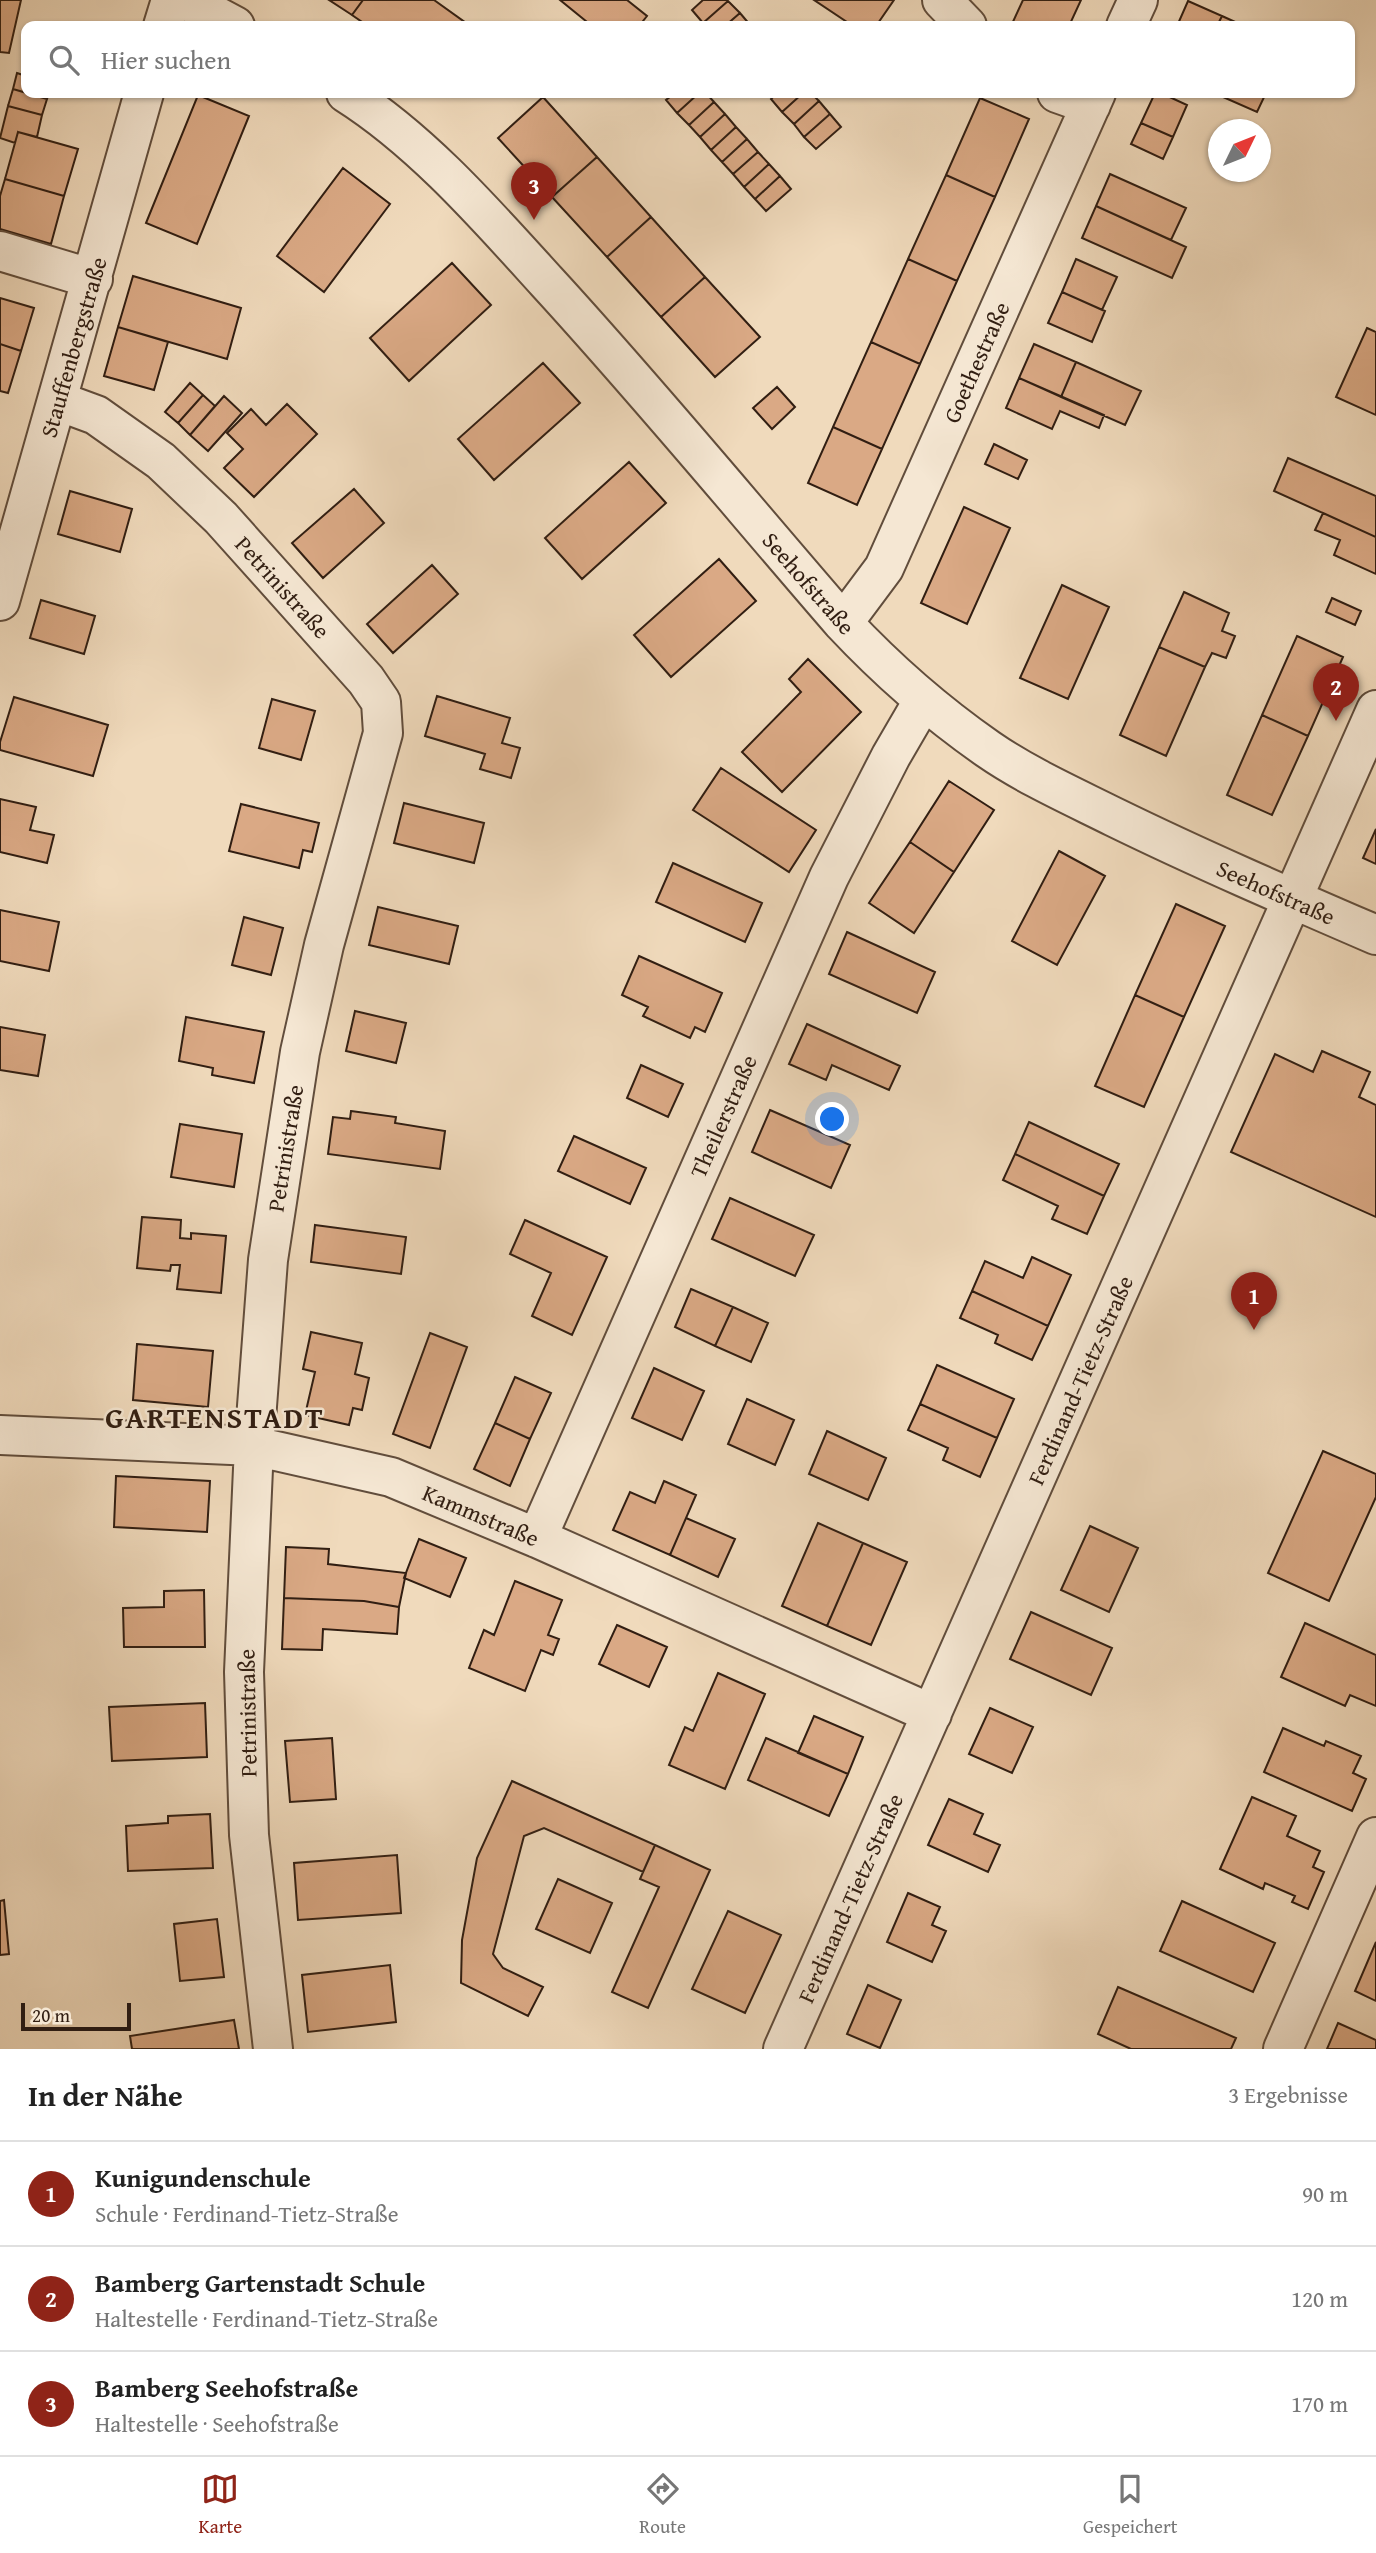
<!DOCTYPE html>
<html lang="de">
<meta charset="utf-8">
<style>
body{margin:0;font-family:"Gentium Book Plus",serif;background:#f2f2f2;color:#222}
.compass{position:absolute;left:1208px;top:119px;width:63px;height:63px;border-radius:50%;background:#fff;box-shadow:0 2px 5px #0004;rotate:47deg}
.scale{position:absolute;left:21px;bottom:18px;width:110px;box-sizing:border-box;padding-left:7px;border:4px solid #311e12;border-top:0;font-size:19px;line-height:24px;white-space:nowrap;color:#311e12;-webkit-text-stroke:5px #f5e7d3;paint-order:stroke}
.you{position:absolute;left:833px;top:1120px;width:24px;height:24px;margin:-18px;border:5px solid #fff;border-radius:50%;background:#1a73e8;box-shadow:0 0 0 10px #1a73e833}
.badge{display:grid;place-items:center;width:46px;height:46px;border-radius:50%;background:#8f2418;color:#fff;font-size:23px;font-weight:700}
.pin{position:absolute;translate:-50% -58px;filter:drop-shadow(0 2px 4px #0008)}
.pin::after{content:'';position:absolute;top:37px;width:24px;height:21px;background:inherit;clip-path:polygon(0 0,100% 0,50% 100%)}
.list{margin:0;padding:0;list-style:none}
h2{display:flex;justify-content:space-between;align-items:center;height:91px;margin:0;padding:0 28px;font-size:30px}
h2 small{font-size:23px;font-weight:400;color:#767676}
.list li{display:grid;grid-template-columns:46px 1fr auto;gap:21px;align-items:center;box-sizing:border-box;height:105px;padding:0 28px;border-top:2px solid #e0e0e0}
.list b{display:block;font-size:26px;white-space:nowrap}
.list p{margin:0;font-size:23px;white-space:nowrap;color:#767676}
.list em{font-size:23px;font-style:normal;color:#767676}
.icon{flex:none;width:38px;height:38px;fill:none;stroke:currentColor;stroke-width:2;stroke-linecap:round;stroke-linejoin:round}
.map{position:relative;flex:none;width:1376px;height:2049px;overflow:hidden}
.search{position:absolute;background:#fff;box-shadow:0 2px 5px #0004;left:21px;right:21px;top:21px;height:77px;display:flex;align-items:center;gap:18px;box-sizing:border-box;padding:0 24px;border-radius:14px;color:#767676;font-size:26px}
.sheet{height:406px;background:#fff}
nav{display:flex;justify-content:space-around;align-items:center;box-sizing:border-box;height:98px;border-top:2px solid #e0e0e0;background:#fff;font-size:19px;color:#767676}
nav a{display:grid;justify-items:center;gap:4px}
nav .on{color:#8f2418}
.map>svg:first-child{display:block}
</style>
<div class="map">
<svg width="1376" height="2049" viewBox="0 0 1376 2049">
<rect width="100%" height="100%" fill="#f0dabc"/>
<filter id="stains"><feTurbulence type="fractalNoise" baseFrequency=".00286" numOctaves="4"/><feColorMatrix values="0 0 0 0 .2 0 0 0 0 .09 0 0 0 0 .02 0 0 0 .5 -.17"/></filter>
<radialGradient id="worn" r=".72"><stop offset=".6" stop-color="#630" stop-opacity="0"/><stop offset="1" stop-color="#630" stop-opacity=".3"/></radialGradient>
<!-- building -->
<path fill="#daa985" stroke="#311e12" stroke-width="2" d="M 0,0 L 21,0 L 9,53 L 0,52 Z
M 329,0 L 363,0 L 352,15 Z
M 363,0 L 434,0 L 466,23 L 463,26 L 368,26 L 352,15 Z
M 560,0 L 627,0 L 647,16 L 639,26 L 592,26 Z
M 703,0 L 727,0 L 728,1 L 703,23 L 692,10 Z
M 814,0 L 894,0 L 876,26 L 853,26 Z
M 1023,0 L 1081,0 L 1069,26 L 1011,26 Z
M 728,1 L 740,13 L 725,26 L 706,26 L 703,23 Z
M 1188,1 L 1222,16 L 1217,26 L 1177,26 Z
M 740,13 L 751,26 L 725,26 Z
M 1222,16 L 1244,26 L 1217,26 Z
M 17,73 L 26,76 L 26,93 L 49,93 L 47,99 L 13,89 Z
M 13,89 L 47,99 L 42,115 L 8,106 Z
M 675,93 L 699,93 L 677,113 L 666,100 Z
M 699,93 L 706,93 L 714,102 L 689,125 L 677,113 Z
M 777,93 L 803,93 L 782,112 L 771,99 Z
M 803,93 L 811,93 L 819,101 L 794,124 L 782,112 Z
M 1155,93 L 1161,93 L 1187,105 L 1173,137 L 1141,123 Z
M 1214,93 L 1266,93 L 1257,112 Z
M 198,95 L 249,116 L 197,244 L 146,223 Z
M 543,97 L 597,157 L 552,197 L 498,138 Z
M 980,98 L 1029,119 L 995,197 L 946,175 Z
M 819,101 L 830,114 L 804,137 L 794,124 Z
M 714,102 L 725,114 L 700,137 L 689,125 Z
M 8,106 L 42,115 L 37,137 L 18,132 L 15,143 L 0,138 Z
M 725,114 L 736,127 L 711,150 L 700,137 Z
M 830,114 L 841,127 L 816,149 L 804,137 Z
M 1141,123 L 1173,137 L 1163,159 L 1131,144 Z
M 736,127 L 747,139 L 722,162 L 711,150 Z
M 18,132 L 78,149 L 64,196 L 5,179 Z
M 747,139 L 758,152 L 733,174 L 722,162 Z
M 758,152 L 769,164 L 744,187 L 733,174 Z
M 597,157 L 651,217 L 607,257 L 552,197 Z
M 769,164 L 780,176 L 755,199 L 744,187 Z
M 343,168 L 390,204 L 324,292 L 277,256 Z
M 1110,174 L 1186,208 L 1171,240 L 1096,206 Z
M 946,175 L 995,197 L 957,281 L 908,259 Z
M 780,176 L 791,189 L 766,211 L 755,199 Z
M 5,179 L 64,196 L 51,244 L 0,229 L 0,196 Z
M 1096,206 L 1186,247 L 1172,278 L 1082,238 Z
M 651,217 L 705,277 L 661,317 L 607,257 Z
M 908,259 L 957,281 L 920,364 L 871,342 Z
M 1076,259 L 1117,277 L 1102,310 L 1062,292 Z
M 452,263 L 491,305 L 409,381 L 370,338 Z
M 133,276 L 241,308 L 227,359 L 118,327 Z
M 705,277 L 760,337 L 715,377 L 661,317 Z
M 1062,292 L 1105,311 L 1092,342 L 1048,323 Z
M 0,298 L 34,308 L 21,351 L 0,344 Z
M 118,327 L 168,342 L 154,390 L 104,376 Z
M 1367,328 L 1376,332 L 1376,415 L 1336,397 Z
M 871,342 L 920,364 L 882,449 L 833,427 Z
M 0,344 L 21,351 L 8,393 L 0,391 Z
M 1034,344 L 1076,362 L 1061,397 L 1019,378 Z
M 1076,362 L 1141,391 L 1125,425 L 1061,397 Z
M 543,363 L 580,403 L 494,480 L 458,439 Z
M 1019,378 L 1104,415 L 1099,428 L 1060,411 L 1052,429 L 1006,408 Z
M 190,383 L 203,395 L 178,423 L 165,412 Z
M 777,387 L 795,407 L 772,429 L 753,408 Z
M 203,395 L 215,406 L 190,435 L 178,423 Z
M 224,396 L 242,413 L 208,451 L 190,435 Z
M 287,404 L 317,434 L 254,497 L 224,468 L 243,449 L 227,433 L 251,409 L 266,425 Z
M 833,427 L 882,449 L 857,505 L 808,483 Z
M 994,444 L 1027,460 L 1018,479 L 985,464 Z
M 1288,458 L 1376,496 L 1376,537 L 1274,491 Z
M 629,462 L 666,503 L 582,579 L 545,538 Z
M 354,489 L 384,523 L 323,578 L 292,543 Z
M 70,491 L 132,509 L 120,552 L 58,534 Z
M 964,507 L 1010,528 L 967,624 L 921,603 Z
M 1323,513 L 1376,537 L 1376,574 L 1334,555 L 1340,540 L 1315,530 Z
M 719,559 L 756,601 L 671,677 L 634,635 Z
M 432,565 L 458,594 L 393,653 L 367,624 Z
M 1062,585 L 1109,607 L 1068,699 L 1020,678 Z
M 1184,592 L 1229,613 L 1222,631 L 1235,636 L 1226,658 L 1212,653 L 1205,667 L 1159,647 Z
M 1332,598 L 1361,611 L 1355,625 L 1326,612 Z
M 41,600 L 95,616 L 84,654 L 30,638 Z
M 1297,636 L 1343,657 L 1308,736 L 1262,715 Z
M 1159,647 L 1205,667 L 1166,756 L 1120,735 Z
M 808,659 L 861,712 L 782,792 L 742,752 L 801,692 L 789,679 Z
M 437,696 L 510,718 L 502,743 L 520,748 L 511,778 L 480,769 L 485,754 L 425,736 Z
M 14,697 L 108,725 L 93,776 L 0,750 L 0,742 Z
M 272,699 L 315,711 L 301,760 L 259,748 Z
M 1262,715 L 1308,736 L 1272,815 L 1227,795 Z
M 721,768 L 816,830 L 789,872 L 693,810 Z
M 949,781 L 994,810 L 954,872 L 910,842 Z
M 0,799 L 36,807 L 30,830 L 54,835 L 47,863 L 0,852 Z
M 404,803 L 484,823 L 474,863 L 394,843 Z
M 241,804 L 319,823 L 312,852 L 303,850 L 299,868 L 229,851 Z
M 1376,829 L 1376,864 L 1363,858 Z
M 910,842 L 954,872 L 914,933 L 869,903 Z
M 1059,851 L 1105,876 L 1057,965 L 1012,941 Z
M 673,863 L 762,903 L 745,942 L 656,902 Z
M 1176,904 L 1225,926 L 1184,1017 L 1135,995 Z
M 378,907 L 458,926 L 449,964 L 369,945 Z
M 0,910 L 59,922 L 49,971 L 0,961 Z
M 244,917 L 283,928 L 271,975 L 232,965 Z
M 847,932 L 935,972 L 917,1013 L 829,974 Z
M 639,956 L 722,993 L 705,1032 L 695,1027 L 690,1038 L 643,1016 L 648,1007 L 622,995 Z
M 1135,995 L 1184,1017 L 1144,1107 L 1095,1086 Z
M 355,1011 L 406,1023 L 396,1063 L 346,1051 Z
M 186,1017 L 264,1032 L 254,1083 L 212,1075 L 213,1068 L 179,1061 Z
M 807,1024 L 900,1066 L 889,1090 L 832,1065 L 826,1080 L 789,1064 Z
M 0,1027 L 45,1035 L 38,1076 L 0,1070 Z
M 1322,1051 L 1370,1072 L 1359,1097 L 1376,1105 L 1376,1217 L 1231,1152 L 1275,1054 L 1313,1072 Z
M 641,1065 L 683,1084 L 668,1117 L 627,1098 Z
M 770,1110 L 850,1145 L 831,1188 L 752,1152 Z
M 351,1111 L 396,1117 L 395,1123 L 445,1131 L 440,1169 L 328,1154 L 333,1117 L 350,1119 Z
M 1029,1122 L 1119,1164 L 1104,1196 L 1015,1154 Z
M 180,1124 L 242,1134 L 234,1187 L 171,1177 Z
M 574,1136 L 646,1168 L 630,1204 L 558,1171 Z
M 1015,1154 L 1104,1196 L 1087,1234 L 1052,1219 L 1058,1206 L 1003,1180 Z
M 730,1198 L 814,1235 L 795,1276 L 712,1239 Z
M 142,1217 L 181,1220 L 180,1238 L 191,1239 L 191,1233 L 226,1236 L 221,1293 L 177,1289 L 180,1265 L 171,1265 L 170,1271 L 137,1268 Z
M 525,1220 L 607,1257 L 572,1335 L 532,1316 L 551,1273 L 510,1254 Z
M 315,1225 L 406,1237 L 401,1274 L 311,1262 Z
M 1032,1257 L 1071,1275 L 1048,1326 L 972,1291 L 985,1261 L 1023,1278 Z
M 691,1289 L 733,1307 L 715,1346 L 675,1327 Z
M 972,1291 L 1048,1326 L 1032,1360 L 995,1343 L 998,1335 L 960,1318 Z
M 733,1307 L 768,1323 L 751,1362 L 715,1346 Z
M 311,1332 L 362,1343 L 355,1374 L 369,1378 L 362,1410 L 353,1408 L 349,1425 L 305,1415 L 315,1372 L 303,1369 Z
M 430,1333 L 467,1347 L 430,1448 L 393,1434 Z
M 137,1344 L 213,1351 L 208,1407 L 133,1400 Z
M 937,1365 L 1014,1399 L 997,1438 L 920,1404 Z
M 654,1368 L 704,1391 L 682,1440 L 632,1418 Z
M 515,1377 L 551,1393 L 530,1439 L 495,1423 Z
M 747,1399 L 794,1420 L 775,1465 L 728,1444 Z
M 920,1404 L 997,1438 L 980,1477 L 943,1460 L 948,1448 L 908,1430 Z
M 495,1423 L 530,1439 L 510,1486 L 474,1469 Z
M 827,1431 L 886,1458 L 868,1500 L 809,1474 Z
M 1323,1451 L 1376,1474 L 1376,1497 L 1329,1601 L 1268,1573 Z
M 116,1476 L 210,1481 L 207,1532 L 114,1527 Z
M 664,1481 L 696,1495 L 670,1555 L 613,1530 L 630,1492 L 655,1503 Z
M 686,1518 L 735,1539 L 718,1577 L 670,1555 Z
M 818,1523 L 863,1543 L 827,1626 L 782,1606 Z
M 1090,1526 L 1138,1548 L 1109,1612 L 1061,1590 Z
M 419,1539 L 466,1558 L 450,1597 L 404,1578 Z
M 863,1543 L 907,1562 L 871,1645 L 827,1626 Z
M 286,1547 L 329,1549 L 328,1564 L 406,1573 L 399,1607 L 364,1601 L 284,1598 Z
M 515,1581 L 562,1600 L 548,1635 L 559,1639 L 553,1655 L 541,1650 L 525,1691 L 469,1668 L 484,1630 L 494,1635 Z
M 204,1590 L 205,1647 L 124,1647 L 123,1608 L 164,1607 L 164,1591 Z
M 284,1598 L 364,1601 L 399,1607 L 397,1634 L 323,1629 L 322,1650 L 282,1649 Z
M 1031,1612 L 1112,1648 L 1091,1695 L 1010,1659 Z
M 1305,1623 L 1376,1655 L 1376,1706 L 1350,1695 L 1345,1706 L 1281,1677 Z
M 617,1625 L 667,1647 L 649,1687 L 599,1664 Z
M 718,1673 L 765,1694 L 725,1789 L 669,1765 L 685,1727 L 693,1731 Z
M 205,1703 L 207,1757 L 112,1761 L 109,1707 Z
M 990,1708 L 1033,1727 L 1012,1773 L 969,1754 Z
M 814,1716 L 863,1737 L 848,1774 L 798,1753 Z
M 1283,1728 L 1324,1746 L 1326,1741 L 1361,1756 L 1353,1773 L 1366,1779 L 1352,1811 L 1264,1772 Z
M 332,1738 L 336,1799 L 290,1802 L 285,1741 Z
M 766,1738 L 848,1774 L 829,1816 L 748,1780 Z
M 512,1781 L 655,1845 L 643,1872 L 544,1828 L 524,1836 L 493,1954 L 503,1968 L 543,1987 L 528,2016 L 461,1983 L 462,1940 L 477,1858 Z
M 1252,1797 L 1296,1816 L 1287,1836 L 1320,1851 L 1313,1867 L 1324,1872 L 1308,1909 L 1292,1902 L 1295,1896 L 1265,1883 L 1263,1889 L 1220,1869 Z
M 949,1799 L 983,1814 L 974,1834 L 1000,1845 L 988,1872 L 928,1845 Z
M 210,1814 L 213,1868 L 128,1871 L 126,1826 L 168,1823 L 168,1816 Z
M 655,1845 L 710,1870 L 648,2008 L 612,1992 L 659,1887 L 640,1879 Z
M 397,1855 L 401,1913 L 298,1920 L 294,1863 Z
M 558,1879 L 612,1903 L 590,1953 L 536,1929 Z
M 908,1893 L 940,1907 L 932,1925 L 946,1931 L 932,1962 L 887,1942 Z
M 4,1900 L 9,1954 L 0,1955 L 0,1901 Z
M 1182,1901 L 1275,1943 L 1253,1992 L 1160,1951 Z
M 728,1911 L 781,1935 L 745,2013 L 692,1989 Z
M 217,1919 L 224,1977 L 180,1981 L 174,1924 Z
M 1376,1942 L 1376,2001 L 1355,1991 Z
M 390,1965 L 396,2022 L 308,2032 L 302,1975 Z
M 868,1985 L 901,2000 L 880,2048 L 847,2034 Z
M 1118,1987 L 1236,2038 L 1231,2049 L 1131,2049 L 1098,2034 Z
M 234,2020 L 239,2049 L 132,2049 L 130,2036 Z
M 1338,2023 L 1376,2040 L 1376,2049 L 1327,2049 Z"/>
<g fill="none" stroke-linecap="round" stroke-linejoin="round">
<defs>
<path id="minor" d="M 186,0 L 235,26
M 942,0 L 967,26
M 163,26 L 171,0
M 1126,26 L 1138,0
M 346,93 C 422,141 487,216 547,282 C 649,393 745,510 843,623 C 888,671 935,712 988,749 C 1027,776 1072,796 1114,817 C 1200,859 1288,897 1376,935
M 1057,93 L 1091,105
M 0,251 L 93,279
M 58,401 L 96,415 L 161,461 L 221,518 L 366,680 L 381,702 L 383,733 L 324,945 L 300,1052 L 268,1260 L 254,1446 L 244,1672 L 249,1835 L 273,2049
M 0,601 L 144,93
M 843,623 L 884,568 L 1096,93
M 0,1435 L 254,1446 L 391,1477 L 537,1538 L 932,1714
M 537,1538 L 829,877 L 891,756 L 923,701
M 783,2049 L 1376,710
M 1283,2049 L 1376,1837"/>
</defs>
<!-- minor casing -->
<use href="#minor" stroke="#614d3c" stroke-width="42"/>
<!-- minor -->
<use href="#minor" stroke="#f5e7d3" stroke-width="38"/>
</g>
<g text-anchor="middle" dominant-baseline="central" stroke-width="5" stroke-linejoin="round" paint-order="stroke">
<!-- street labels -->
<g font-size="23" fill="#311e12" stroke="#f5e7d3">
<text transform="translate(73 347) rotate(-74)">Stauffenbergstraße</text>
<text transform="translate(976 362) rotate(-66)">Goethestraße</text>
<text transform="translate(809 583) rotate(49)">Seehofstraße</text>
<text transform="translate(283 587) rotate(48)">Petrinistraße</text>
<text transform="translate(1276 892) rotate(24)">Seehofstraße</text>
<text transform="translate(723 1116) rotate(-66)">Theilerstraße</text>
<text transform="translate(285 1148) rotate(-81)">Petrinistraße</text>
<text transform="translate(1080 1380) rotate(-66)">Ferdinand-Tietz-Straße</text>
<text transform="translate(481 1515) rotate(23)">Kammstraße</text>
<text transform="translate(247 1713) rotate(-91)">Petrinistraße</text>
<text transform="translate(850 1898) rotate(-66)">Ferdinand-Tietz-Straße</text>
</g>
<!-- district labels -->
<g font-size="30" font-weight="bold" letter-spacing="2" fill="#311e12" stroke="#f5e7d3">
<text x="215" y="1417">GARTENSTADT</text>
</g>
</g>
<rect width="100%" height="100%" filter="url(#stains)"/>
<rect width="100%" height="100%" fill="url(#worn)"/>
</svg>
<svg class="compass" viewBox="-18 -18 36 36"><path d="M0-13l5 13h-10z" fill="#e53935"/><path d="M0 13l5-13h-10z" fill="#767676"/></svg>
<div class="scale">20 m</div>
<div class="you"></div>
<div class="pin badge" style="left:1254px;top:1330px">1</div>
<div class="pin badge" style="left:1336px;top:721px">2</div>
<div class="pin badge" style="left:534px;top:220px">3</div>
<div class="search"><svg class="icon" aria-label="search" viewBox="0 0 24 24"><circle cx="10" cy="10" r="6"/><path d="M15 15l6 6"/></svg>Hier suchen</div>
</div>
<section class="sheet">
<h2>In der Nähe<small>3 Ergebnisse</small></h2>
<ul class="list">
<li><span class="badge">1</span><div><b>Kunigundenschule</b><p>Schule · Ferdinand-Tietz-Straße</p></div><em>90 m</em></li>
<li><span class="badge">2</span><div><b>Bamberg Gartenstadt Schule</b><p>Haltestelle · Ferdinand-Tietz-Straße</p></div><em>120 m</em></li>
<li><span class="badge">3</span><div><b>Bamberg Seehofstraße</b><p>Haltestelle · Seehofstraße</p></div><em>170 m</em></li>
</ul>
</section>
<nav>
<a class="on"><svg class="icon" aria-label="map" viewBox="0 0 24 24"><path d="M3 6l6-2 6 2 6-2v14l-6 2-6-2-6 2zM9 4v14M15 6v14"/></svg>Karte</a>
<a><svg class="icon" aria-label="directions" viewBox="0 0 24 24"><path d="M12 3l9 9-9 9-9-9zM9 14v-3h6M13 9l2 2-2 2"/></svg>Route</a>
<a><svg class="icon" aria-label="saved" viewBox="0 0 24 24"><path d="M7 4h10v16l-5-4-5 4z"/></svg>Gespeichert</a>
</nav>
